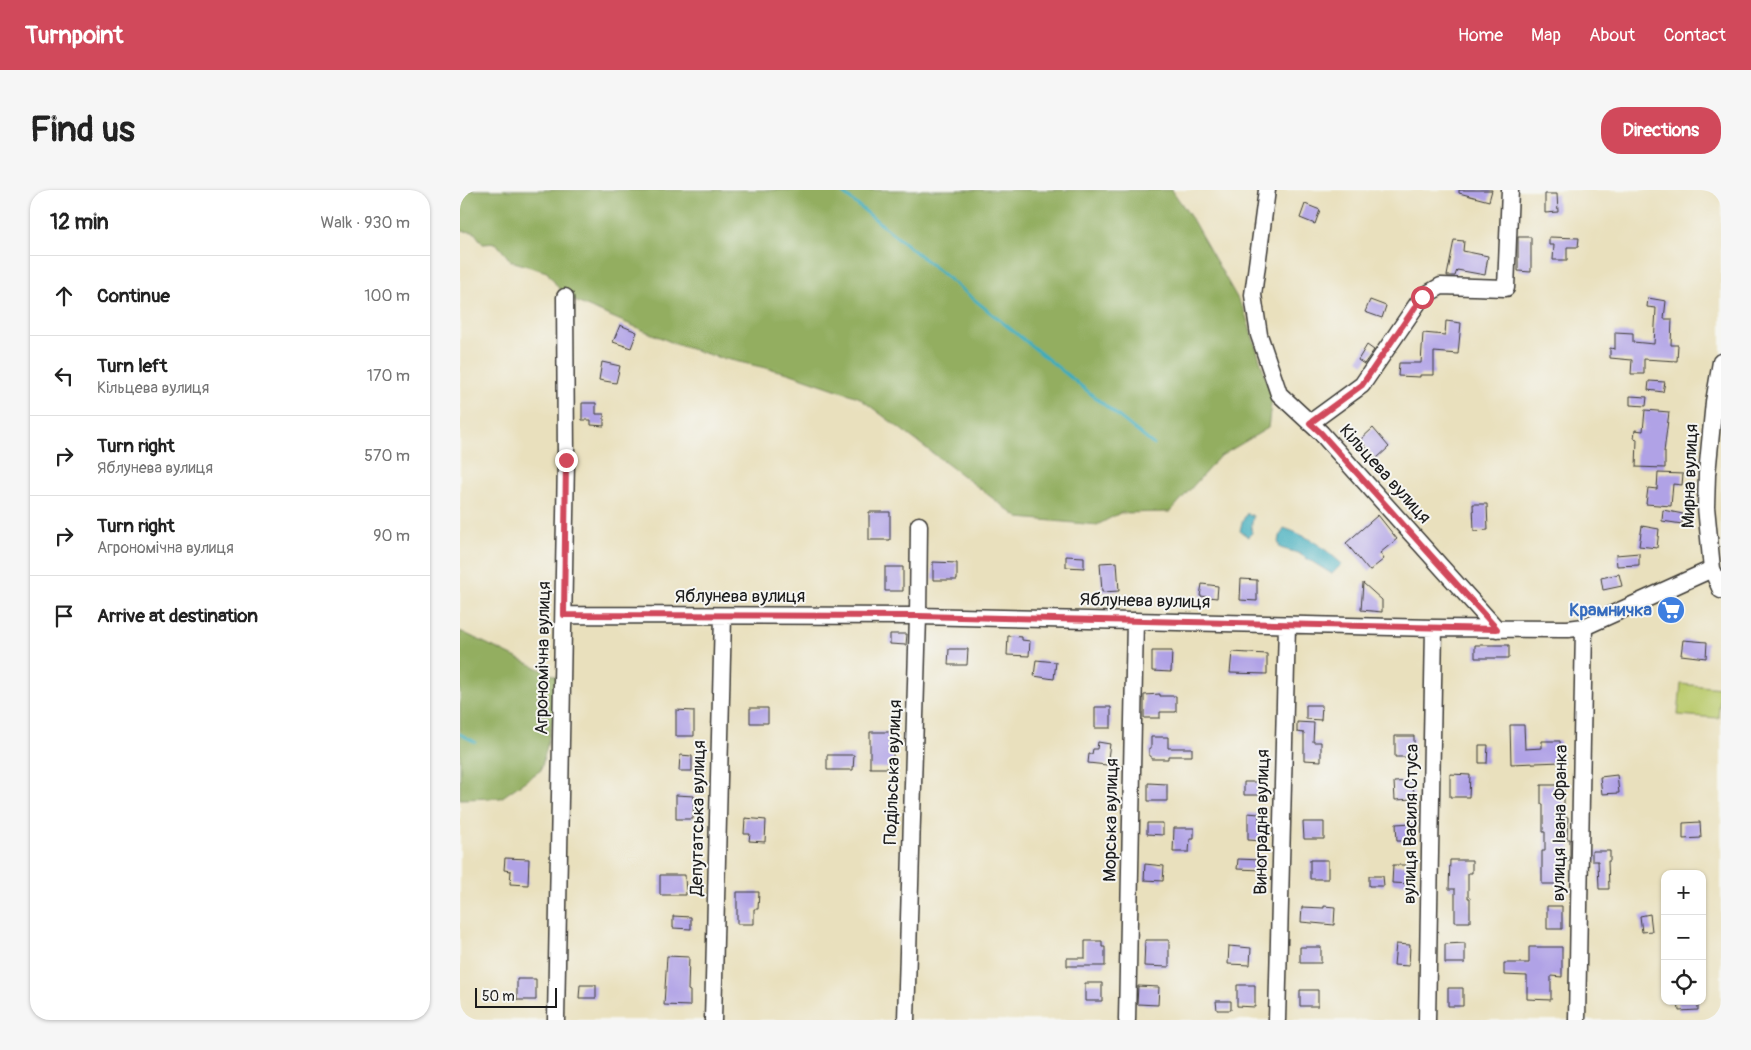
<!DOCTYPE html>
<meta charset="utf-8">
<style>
body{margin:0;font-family:Pangolin,sans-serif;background:#f6f6f6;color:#222}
.controls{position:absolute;right:15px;bottom:15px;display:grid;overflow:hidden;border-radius:10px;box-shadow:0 1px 4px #0004}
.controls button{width:45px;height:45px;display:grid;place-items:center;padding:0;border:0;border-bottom:1px solid #e0e0e0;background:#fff;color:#222;font:25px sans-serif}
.scale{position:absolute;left:15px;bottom:12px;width:82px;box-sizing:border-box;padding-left:5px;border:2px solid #1c1c1c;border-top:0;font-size:14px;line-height:18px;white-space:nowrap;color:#1c1c1c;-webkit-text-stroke:4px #f6f6f2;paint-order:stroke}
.stop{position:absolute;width:15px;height:15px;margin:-11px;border:4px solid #d1495b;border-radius:50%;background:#fff}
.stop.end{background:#d1495b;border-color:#fff;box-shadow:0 1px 5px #0008}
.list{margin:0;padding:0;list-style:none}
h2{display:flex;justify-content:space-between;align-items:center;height:65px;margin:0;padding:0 20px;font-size:21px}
h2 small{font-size:16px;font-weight:400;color:#767676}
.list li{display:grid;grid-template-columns:32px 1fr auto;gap:15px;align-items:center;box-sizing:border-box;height:80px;padding:0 20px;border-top:1px solid #e0e0e0}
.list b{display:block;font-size:19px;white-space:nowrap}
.list p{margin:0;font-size:16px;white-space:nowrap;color:#767676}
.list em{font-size:16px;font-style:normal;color:#767676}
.icon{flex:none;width:28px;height:28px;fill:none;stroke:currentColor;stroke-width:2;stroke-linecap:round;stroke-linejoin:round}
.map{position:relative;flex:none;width:1261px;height:830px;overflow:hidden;border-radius:20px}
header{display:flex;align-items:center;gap:30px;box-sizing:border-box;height:70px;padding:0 25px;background:#d1495b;color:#fff}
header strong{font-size:24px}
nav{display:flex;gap:28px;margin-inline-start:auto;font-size:18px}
.intro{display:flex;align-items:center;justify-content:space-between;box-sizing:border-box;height:120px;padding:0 30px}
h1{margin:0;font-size:35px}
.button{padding:12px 22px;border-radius:20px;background:#d1495b;color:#fff;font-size:18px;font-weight:700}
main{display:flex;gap:30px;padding:0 30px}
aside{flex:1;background:#fff;border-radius:20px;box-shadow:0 1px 4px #0004}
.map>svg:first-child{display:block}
</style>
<header>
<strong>Turnpoint</strong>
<nav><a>Home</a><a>Map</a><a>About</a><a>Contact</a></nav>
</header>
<div class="intro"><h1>Find us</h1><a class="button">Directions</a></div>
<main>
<aside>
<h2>12 min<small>Walk · 930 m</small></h2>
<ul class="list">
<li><svg class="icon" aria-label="ahead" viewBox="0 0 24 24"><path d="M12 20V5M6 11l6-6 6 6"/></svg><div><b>Continue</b></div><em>100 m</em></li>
<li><svg class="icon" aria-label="left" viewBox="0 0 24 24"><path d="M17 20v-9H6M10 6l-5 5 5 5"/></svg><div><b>Turn left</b><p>Кільцева вулиця</p></div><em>170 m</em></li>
<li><svg class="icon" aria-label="right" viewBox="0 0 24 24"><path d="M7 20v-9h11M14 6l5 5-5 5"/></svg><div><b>Turn right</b><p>Яблунева вулиця</p></div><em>570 m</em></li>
<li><svg class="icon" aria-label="right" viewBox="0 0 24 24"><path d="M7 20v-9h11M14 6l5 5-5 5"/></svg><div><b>Turn right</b><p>Агрономічна вулиця</p></div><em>90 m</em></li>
<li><svg class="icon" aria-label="arrive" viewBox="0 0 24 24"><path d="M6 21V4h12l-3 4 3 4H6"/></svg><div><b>Arrive at destination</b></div></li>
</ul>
</aside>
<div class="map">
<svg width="1261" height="830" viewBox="0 0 1261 830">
<rect width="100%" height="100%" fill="#f6f6f2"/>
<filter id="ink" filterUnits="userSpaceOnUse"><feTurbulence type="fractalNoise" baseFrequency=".02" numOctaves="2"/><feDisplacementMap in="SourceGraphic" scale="10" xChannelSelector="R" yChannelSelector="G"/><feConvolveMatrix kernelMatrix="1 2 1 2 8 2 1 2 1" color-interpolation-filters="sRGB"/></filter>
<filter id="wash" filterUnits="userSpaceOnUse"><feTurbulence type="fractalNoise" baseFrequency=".0096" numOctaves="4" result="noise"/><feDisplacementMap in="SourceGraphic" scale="20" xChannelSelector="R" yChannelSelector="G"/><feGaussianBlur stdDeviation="1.12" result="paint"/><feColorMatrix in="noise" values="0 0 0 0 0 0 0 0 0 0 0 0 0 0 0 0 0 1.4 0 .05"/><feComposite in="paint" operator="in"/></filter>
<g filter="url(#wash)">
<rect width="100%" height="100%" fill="#e9e0bd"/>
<!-- green -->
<path fill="#baca6c" stroke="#6b7344" d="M 1221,494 L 1261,498 L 1258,528 L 1218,525 Z"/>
<!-- forest -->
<path fill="#93ae60" stroke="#58653e" d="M 0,0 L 712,0 L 732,29 L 784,120 L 812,207 L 808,238 L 759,267 L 710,322 L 660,323 L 637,335 L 559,328 L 398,207 L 328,183 L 257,167 L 218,155 L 105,107 L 87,82 L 51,71 L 36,53 L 23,54 L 14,42 L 0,41 Z
M 0,441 L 103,490 L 81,580 L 41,608 L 0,609 Z"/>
<!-- water -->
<path fill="#3eacbc" stroke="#2d646c" d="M 787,323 L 793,326 C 793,332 790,337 792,343 L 788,347 L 780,341 L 782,332 Z
M 824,338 C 850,347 862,356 882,374 L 872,384 L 838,363 L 820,358 L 818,351 Z"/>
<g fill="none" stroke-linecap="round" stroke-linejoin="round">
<!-- stream -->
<path stroke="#3eacbc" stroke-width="3" d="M 379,0 L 694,255
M 0,544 L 15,552"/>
</g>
<g id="blocks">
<!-- building -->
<path fill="#b0a2e6" d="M 999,0 L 1032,0 L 1029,11 L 999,3 Z
M 1085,4 L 1097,4 L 1098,22 L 1085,23 Z
M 845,14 L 860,20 L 855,34 L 840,28 Z
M 1058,47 L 1071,47 L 1071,82 L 1058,81 Z
M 1089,47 L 1119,48 L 1118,57 L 1107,57 L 1107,70 L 1093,70 L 1094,55 L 1089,55 Z
M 994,50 L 1004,51 L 1003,61 L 1028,66 L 1025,85 L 997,80 L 995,86 L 987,86 Z
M 1188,108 L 1206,111 L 1204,129 L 1212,129 L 1211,155 L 1218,155 L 1217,171 L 1184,169 L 1184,184 L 1171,184 L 1172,170 L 1150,168 L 1150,158 L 1155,159 L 1155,142 L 1173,143 L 1173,152 L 1194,154 L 1196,118 L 1187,117 Z
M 910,110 L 926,116 L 922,128 L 905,122 Z
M 986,131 L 1001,133 L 998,164 L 974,162 L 974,185 L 960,185 L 960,187 L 938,186 L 939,173 L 961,173 L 963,143 L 985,145 Z
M 160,135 L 177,142 L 171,158 L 153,152 Z
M 907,155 L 914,160 L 904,174 L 898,170 Z
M 142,172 L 160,176 L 156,193 L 139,190 Z
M 1189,191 L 1205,192 L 1203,202 L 1188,200 Z
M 1170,206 L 1187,207 L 1186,216 L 1170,215 Z
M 122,213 L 136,213 L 136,224 L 144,224 L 144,236 L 131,235 L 131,230 L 122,230 Z
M 1185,220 L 1209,222 L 1204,262 L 1205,262 L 1205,278 L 1176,277 L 1177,249 L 1174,248 L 1175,240 L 1183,241 Z
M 913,238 L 929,257 L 916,269 L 900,250 Z
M 1198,283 L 1223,284 L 1222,295 L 1213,294 L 1211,316 L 1186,314 L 1188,298 L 1197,299 Z
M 1013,314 L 1027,314 L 1028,340 L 1014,341 Z
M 1203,320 L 1223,324 L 1222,334 L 1202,331 Z
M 409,322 L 430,322 L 430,350 L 409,350 Z
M 918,325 L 937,349 L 920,363 L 924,369 L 909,381 L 886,353 Z
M 1182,336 L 1199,339 L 1197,358 L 1179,356 Z
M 1179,363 L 1179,375 L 1157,376 L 1156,365 Z
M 606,366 L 624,367 L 624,378 L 606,377 Z
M 473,372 L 497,373 L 497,390 L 473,390 Z
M 657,372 L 659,401 L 642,402 L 640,373 Z
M 425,377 L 443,377 L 443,401 L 425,401 Z
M 1159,384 L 1162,396 L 1143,400 L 1141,388 Z
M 781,389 L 797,390 L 797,411 L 780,410 Z
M 903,393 L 922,410 L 922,422 L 901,420 Z
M 742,394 L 758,396 L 757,408 L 740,406 Z
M 1203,414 L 1221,417 L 1219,427 L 1201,423 Z
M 430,444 L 447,444 L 446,455 L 430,454 Z
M 548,446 L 562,447 L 562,450 L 570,451 L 569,466 L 547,465 Z
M 1223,450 L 1247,452 L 1246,468 L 1221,465 Z
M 1015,455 L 1049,455 L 1049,468 L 1015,468 Z
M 489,459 L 508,459 L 507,475 L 488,475 Z
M 692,461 L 712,461 L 711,482 L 692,481 Z
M 772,462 L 807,464 L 807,484 L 770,483 Z
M 576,470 L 596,472 L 594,489 L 574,486 Z
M 700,504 L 700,506 L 716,506 L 716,522 L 700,522 L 700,528 L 684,528 L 684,505 Z
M 846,515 L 862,515 L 861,530 L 846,529 Z
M 635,517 L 651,517 L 651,538 L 635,538 Z
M 290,518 L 308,518 L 308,533 L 290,533 Z
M 216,520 L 234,521 L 234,546 L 216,546 Z
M 837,532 L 854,533 L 853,552 L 861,552 L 861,571 L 844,570 L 844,543 L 837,542 Z
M 1050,535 L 1064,535 L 1065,559 L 1082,558 L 1082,551 L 1100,551 L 1101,572 L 1051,574 Z
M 410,542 L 433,542 L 433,578 L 410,578 Z
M 935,546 L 954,546 L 954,567 L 935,567 Z
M 691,547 L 708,547 L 708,558 L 732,558 L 732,566 L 708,566 L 708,569 L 691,569 L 691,566 L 689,566 L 689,558 L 691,558 Z
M 638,552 L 650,554 L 647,575 L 628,573 L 629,564 L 632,564 L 633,559 L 637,559 Z
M 1019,555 L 1028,555 L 1027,573 L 1019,573 Z
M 220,565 L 232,566 L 232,581 L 219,581 Z
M 367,565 L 394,565 L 393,580 L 367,580 Z
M 990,584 L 1010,585 L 1009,607 L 990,607 Z
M 1157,585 L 1159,603 L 1142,604 L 1140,587 Z
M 953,591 L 954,609 L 935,610 L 934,592 Z
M 784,592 L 802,592 L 802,605 L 784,605 Z
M 688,593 L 707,594 L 707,611 L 688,611 Z
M 1081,595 L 1104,595 L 1104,627 L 1108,627 L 1107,649 L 1110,649 L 1110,671 L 1104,671 L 1104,694 L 1082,694 L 1082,661 L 1085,661 L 1085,642 L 1083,642 L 1083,614 L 1081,614 Z
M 216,605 L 234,606 L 233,629 L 216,629 Z
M 788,623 L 799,624 L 799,633 L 806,633 L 805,651 L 788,650 Z
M 285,628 L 306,630 L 305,652 L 289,651 L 290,644 L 284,644 Z
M 843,632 L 864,632 L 864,649 L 844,649 Z
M 1240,632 L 1241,648 L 1223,649 L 1223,633 Z
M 687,633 L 703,633 L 703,645 L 687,644 Z
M 953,633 L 953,651 L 937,651 L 936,634 Z
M 714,638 L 734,638 L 734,649 L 730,649 L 729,662 L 713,662 Z
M 1132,661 L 1150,661 L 1150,671 L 1148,671 L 1149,699 L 1139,699 L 1138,671 L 1132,671 Z
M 45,668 L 69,669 L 68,695 L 50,694 L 51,681 L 44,680 Z
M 778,669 L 802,670 L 802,680 L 777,679 Z
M 850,670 L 868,670 L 868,689 L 850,689 Z
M 990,670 L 1012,670 L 1012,683 L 1008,683 L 1008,708 L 1010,708 L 1010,732 L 995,732 L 995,699 L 989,699 Z
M 685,674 L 704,676 L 703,691 L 684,690 Z
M 933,675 L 953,675 L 952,694 L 932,693 Z
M 200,685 L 225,685 L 226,705 L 200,705 Z
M 909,686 L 923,686 L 924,696 L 909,696 Z
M 277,702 L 299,702 L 298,719 L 294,719 L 294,734 L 277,734 Z
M 864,716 L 875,717 L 874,735 L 841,732 L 842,717 L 864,718 Z
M 1087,716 L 1102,716 L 1102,739 L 1087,739 Z
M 1190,724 L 1192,741 L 1182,742 L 1180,726 Z
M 213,726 L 231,727 L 231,739 L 213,738 Z
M 685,750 L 709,750 L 709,777 L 684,776 Z
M 625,751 L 642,751 L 642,757 L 645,757 L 645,776 L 607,776 L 607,768 L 625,768 Z
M 1005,753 L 1005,773 L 985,773 L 985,754 Z
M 936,754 L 950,755 L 949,776 L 934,775 Z
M 769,756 L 791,758 L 790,775 L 768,774 Z
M 840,757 L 861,757 L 861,773 L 840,773 Z
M 1069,757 L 1102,757 L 1102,787 L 1091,786 L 1091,810 L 1067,809 L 1067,786 L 1044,785 L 1044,773 L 1069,773 Z
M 207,766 L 229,767 L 228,800 L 230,801 L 230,816 L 204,815 Z
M 57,789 L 76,789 L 76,810 L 57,810 Z
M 625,793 L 642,793 L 642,811 L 625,811 Z
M 120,795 L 136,795 L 136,808 L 119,808 Z
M 777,795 L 795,795 L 795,817 L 777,816 Z
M 678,796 L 699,797 L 698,815 L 677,814 Z
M 988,798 L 1003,798 L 1003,816 L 988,816 Z
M 840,800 L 858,800 L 858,816 L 840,816 Z
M 756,811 L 771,811 L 771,820 L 757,820 Z
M 1218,811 L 1238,811 L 1238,820 L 1219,821 Z"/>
</g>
</g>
<g filter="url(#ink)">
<use href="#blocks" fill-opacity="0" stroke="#3b3934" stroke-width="1"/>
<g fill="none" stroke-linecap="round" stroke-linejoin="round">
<defs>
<path id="minor" d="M 807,0 L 793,105 L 799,145 L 819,204 L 861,243 L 1037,439
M 1261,172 L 1254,212 L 1247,284 L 1246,317 L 1252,379 L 1261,400
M 850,233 L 902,195 L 962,107 L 981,96 L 1046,98 L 1050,0
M 104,425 L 458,426 L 974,438 L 1108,439 L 1124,437 L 1252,379
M 96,830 L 106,270 L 105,107
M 253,830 L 263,426
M 446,830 L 458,426 L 459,335
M 667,830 L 675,431
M 817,830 L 827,435
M 967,830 L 974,438
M 1117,830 L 1124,437"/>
</defs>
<!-- minor casing -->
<use href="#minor" stroke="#3b3934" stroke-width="19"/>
<!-- minor -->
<use href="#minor" stroke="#fff" stroke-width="16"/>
</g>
</g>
<g fill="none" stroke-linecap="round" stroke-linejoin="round" filter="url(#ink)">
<!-- route -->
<path stroke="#d1495b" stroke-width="6" d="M 106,270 L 104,425 L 458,426 L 1037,439 L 861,243 L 850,233 L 902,195 L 962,107"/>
</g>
<!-- icons -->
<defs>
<symbol id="supermarket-disc" viewBox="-11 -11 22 22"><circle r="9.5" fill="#3f7fe0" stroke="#f6f6f2"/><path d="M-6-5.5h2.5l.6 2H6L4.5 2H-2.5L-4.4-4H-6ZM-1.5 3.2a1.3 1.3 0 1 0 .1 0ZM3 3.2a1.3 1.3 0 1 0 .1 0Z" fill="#fff"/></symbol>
</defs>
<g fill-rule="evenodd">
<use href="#supermarket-disc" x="1195" y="404" width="32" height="32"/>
</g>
<g text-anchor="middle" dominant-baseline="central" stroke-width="4" stroke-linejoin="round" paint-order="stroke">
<!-- street labels -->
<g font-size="18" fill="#1c1c1c" stroke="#f6f6f2">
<text transform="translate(925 284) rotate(48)">Кільцева вулиця</text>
<text transform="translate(1230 286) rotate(-88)">Мирна вулиця</text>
<text x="280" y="406">Яблунева вулиця</text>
<text transform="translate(685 411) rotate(1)">Яблунева вулиця</text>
<text transform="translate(83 468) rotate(-89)">Агрономічна вулиця</text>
<text transform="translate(433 582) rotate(-88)">Подільська вулиця</text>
<text transform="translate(238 628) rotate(-89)">Депутатська вулиця</text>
<text transform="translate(651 630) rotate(-89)">Морська вулиця</text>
<text transform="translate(802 632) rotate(-89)">Виноградна вулиця</text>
<text transform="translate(1100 633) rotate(-89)">вулиця Івана Франка</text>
<text transform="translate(951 634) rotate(-89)">вулиця Василя Стуса</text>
</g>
<!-- shop labels -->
<g font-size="18" font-weight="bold" fill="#366cbe" stroke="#f6f6f2" text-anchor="end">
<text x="1192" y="420">Крамничка</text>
</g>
</g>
</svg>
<div class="controls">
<button>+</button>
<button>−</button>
<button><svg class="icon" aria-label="locate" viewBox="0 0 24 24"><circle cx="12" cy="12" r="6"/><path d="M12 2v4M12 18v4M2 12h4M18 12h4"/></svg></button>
</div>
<div class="scale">50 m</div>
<div class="stop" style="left:962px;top:107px"></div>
<div class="stop end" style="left:106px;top:270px"></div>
</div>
</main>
